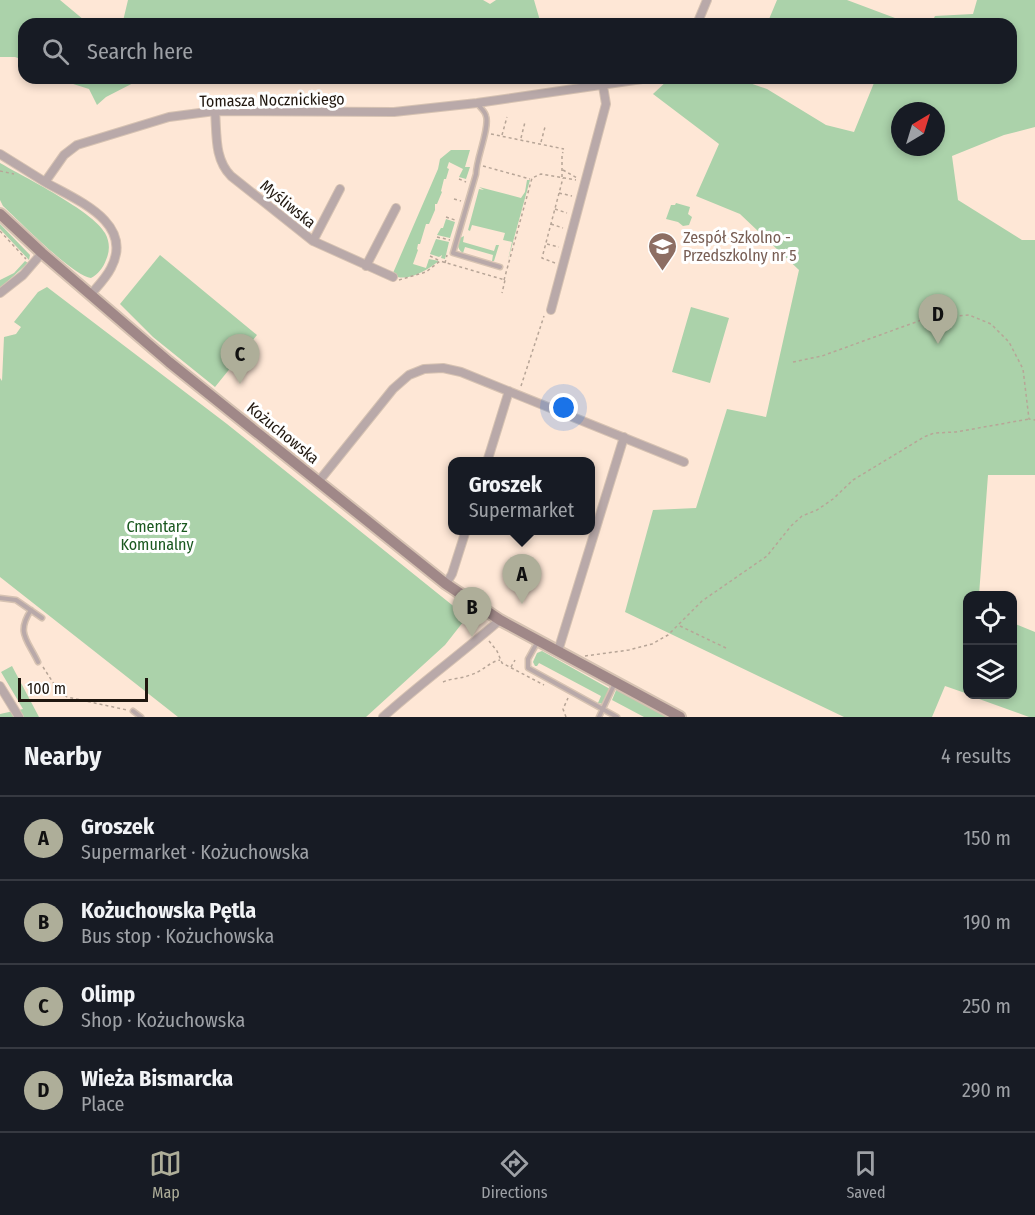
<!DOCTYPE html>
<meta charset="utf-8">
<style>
body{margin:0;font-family:"Fira Sans Condensed",sans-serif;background:#20242c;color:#f1f3f6}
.controls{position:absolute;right:18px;bottom:18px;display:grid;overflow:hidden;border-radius:12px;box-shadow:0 3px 9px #0003}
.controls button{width:54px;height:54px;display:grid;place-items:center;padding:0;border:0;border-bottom:2px solid #363941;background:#171b24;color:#f1f3f6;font:30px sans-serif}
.compass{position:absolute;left:891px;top:102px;width:54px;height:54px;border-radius:50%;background:#171b24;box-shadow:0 3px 9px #0003;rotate:38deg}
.scale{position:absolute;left:18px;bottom:15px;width:130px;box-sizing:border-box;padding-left:6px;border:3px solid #20170f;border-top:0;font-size:16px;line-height:21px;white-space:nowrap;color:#20170f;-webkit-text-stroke:4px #fff;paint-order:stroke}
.you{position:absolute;left:564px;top:408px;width:21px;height:21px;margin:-15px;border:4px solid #fff;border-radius:50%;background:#1a73e8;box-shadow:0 0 0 9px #1a73e833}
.badge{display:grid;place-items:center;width:39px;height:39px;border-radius:50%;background:#aeae99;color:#111;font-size:20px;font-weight:700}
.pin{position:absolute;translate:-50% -50px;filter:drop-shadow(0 2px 3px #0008)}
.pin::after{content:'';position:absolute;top:32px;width:21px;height:18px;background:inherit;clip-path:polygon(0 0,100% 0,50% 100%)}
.popup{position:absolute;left:448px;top:457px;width:147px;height:78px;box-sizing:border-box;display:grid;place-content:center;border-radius:12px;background:#171b24;filter:drop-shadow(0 2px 4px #0005);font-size:20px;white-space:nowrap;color:#9ea1a6}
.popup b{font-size:22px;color:#f1f3f6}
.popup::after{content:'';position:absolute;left:50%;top:100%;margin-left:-12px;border:12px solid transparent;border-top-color:#171b24}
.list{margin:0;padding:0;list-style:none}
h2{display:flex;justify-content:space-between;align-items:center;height:78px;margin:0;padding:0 24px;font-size:26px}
h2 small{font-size:20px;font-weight:400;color:#9ea1a6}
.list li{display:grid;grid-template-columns:39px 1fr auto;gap:18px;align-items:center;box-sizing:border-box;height:84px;padding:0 24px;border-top:2px solid #363941}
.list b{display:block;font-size:22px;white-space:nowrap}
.list p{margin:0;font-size:20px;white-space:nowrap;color:#9ea1a6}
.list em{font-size:20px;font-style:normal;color:#9ea1a6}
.icon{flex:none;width:33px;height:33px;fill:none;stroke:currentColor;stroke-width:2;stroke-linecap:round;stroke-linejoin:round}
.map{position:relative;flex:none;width:1035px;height:717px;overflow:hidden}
.search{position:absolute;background:#171b24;box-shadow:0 3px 9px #0003;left:18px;right:18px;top:18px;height:66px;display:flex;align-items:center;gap:15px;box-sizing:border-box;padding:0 21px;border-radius:18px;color:#9ea1a6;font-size:22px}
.sheet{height:414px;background:#171b24}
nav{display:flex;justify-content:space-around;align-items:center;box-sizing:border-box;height:84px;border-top:2px solid #363941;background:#171b24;font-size:16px;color:#9ea1a6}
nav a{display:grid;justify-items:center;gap:3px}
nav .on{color:#aeae99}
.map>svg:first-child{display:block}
</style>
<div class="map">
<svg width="1035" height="717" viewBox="0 0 1035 717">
<rect width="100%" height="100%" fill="#fee7d6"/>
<!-- green -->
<path fill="#abd2aa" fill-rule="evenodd" d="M 0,0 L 60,0 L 84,20 L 98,24 L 24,24 L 24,60 L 15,57 L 0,57 Z
M 128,0 L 483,0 L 490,4 L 496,0 L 534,0 L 541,24 L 114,24 L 123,21 Z
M 777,0 L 847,0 L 911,24 L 767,24 Z
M 977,0 L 1035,0 L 1035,127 L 1004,135 L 952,156 L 958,200 L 1022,240 L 1035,240 L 1035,475 L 988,475 L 979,595 L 968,596 L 968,694 L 945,686 L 932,717 L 844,717 L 625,612 L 653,510 L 696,508 L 727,409 L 766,417 L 799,270 L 740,214 L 696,196 L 719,144 L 653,94 L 670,78 L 735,78 L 767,89 L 826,125 L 854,132 L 876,78 L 1011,78 L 1011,24 L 931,24 L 935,16 L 973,14 ZM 900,111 L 936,111 L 936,147 L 900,147 Z
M 60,78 L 143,78 L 106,97 L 97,105 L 89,89 L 70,83 Z
M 451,150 L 470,150 L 465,167 L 470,167 L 466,179 L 459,177 L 463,169 L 449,162 L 447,168 L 449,169 L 446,179 L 444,179 L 441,191 L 442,192 L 437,204 L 435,204 L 435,210 L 429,224 L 426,224 L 420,244 L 418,244 L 417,249 L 418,250 L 413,264 L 426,268 L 429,259 L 439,261 C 427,270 409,282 394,276 L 393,273 L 438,169 L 440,159 Z
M 0,163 C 24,177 93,211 105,233 C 110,242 110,251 106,260 C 103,268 98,274 91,278 C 73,276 19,221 3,206 L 0,200 Z
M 527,180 L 530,180 L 508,260 L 512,242 L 503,240 L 505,233 L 472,225 L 470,231 L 468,230 L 479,189 L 484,190 L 479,187 L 521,198 L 525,192 Z
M 676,203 L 690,207 L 688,214 L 692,217 L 689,225 L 683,226 L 678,222 L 666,219 L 671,205 L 675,205 Z
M 446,219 L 455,222 L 450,238 L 437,235 L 441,228 L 443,228 Z
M 0,224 L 30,255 L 29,260 L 0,229 Z
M 464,236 L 463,242 L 494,251 L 496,245 L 499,245 L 494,261 L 492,261 L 493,255 L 465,247 L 463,253 C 457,249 457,244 460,238 Z
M 436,239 L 449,242 L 445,259 L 441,258 L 442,255 L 439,257 L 430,254 Z
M 160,255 L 257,335 L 215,387 L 153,337 L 120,304 Z
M 25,261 L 28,263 L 0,288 L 0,280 L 14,273 Z
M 47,287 L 227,424 L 467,617 L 445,645 L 366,717 L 178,717 L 0,577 L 0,378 L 2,381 L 4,337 L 16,334 L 21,327 L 14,322 L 38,292 Z
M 691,307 L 729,318 L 710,383 L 672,372 Z
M 1013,623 L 1035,632 L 1035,717 L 1029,717 L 968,695 L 1012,694 Z
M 542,651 L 610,689 L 603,704 L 598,703 L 601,696 L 539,663 L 537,666 L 535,666 L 533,662 L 537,653 Z
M 12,666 L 39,717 L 0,717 L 0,714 L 23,709 L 1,672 Z
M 617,688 L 670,717 L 644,717 L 612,700 Z"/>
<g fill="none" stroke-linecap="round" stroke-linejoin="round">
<defs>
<path id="lane" d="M 478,104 C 480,108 485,111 486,116 C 490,128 476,159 476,174 L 453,253 L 500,267
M 0,598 L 16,600 L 42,618
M 31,610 C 16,633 27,639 38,662
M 538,641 L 528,659 L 528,668 L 617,717
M 133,711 L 141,717
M 599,717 L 615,683"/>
<path id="street" d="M 697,24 L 707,0
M 215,111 C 217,134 214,159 231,176 L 313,241 L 393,277
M 0,154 L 45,182
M 313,241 L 340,189
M 366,266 L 396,208
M 0,293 L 23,275 L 42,253
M 91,294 C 98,286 106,278 111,268 C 135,222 76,200 45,182 L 64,155 L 77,145 L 169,117 L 215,111 L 394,112 L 477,103 L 649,78
M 551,310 L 606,104 L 603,86
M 487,462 L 509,391
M 319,481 L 393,389 L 409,375 L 424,369 L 443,368 L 461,372 L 684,462
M 446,584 L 452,574 L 466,530
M 558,651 L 624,437
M 0,686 L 19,717
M 383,717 C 421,683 462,653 500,620"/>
<path id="secondary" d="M 0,214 L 42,253 L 169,362 L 446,584 L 500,620 L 680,717"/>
</defs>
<!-- lane casing -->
<use href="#lane" stroke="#d6c2b2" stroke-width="7"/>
<!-- street casing -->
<use href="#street" stroke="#d6c2b2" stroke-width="10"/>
<!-- secondary casing -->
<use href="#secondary" stroke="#d6c2b2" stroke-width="14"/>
<!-- path -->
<path stroke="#b7a597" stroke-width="1.5" stroke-dasharray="3 3" stroke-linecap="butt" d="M 491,134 L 564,149
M 502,135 L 507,117
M 521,138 L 525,122
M 541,142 L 545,127
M 483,166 L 530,179
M 563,170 L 577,178
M 0,171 L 14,174
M 562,177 L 562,154 L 563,152
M 459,179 L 466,182
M 559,193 L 572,196
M 454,199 L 461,201
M 555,209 L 567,213
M 446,217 L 455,220
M 551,224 L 563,228
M 0,231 L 26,259
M 437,237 L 450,240
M 547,244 L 559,247
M 430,256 L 440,261
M 445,263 L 447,255
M 555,263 L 542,258 L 563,178
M 399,280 L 426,272 L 440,261 L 505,280 L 502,293
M 504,280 L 532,178 L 541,174 L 576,180
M 793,362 L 822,356 L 927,318 L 969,315 L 991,324 L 1009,342 L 1023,369 L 1029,419 L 1035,420
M 521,386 L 544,316
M 680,626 L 728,649
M 489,641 L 497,651 L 502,663 L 544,685
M 585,656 L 629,650 L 652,644 L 668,635 L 702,601 L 767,556 L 791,526 L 802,516 L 817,510 L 833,499 L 853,480 L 924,437 L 934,433 L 956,432 L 1029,419
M 43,667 L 56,687 L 67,697 L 127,710
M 511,667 L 515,660
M 443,682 C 452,678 461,679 470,675 C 482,672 489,662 500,660
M 566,717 L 563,709 L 568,698"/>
<!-- lane -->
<use href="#lane" stroke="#b9a9a9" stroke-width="4"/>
<!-- street -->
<use href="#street" stroke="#b9a9a9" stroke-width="8"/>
<!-- secondary -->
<use href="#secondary" stroke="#a08888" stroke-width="10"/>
</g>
<!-- icons -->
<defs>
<symbol id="school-pin" viewBox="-11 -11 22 30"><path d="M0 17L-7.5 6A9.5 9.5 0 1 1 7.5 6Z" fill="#8d6e63" stroke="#fff"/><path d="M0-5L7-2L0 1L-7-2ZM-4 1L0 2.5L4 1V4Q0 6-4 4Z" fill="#fff"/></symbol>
</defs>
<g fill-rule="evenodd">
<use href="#school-pin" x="646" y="230" width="33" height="45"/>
</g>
<g text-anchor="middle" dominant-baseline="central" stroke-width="6" stroke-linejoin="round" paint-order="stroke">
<!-- street labels -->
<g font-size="16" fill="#20170f" stroke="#fff">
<text transform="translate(272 100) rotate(-1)">Tomasza Nocznickiego</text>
<text transform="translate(288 204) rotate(39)">Myśliwska</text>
<text transform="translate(283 433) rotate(39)">Kożuchowska</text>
</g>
<!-- education labels -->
<g font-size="16" fill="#785e54" stroke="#fff" text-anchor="start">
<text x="683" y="237">Zespół Szkolno -<tspan x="683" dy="18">Przedszkolny nr 5</tspan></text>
</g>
<!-- park labels -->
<g font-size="16" fill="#1a581f" stroke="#fff">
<text x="157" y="526">Cmentarz<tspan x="157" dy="18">Komunalny</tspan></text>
</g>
</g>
</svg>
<div class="controls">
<button><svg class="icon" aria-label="locate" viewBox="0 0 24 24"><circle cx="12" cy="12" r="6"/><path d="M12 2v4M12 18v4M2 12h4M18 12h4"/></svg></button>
<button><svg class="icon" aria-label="layers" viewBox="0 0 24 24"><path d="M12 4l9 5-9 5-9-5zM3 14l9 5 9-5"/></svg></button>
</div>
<svg class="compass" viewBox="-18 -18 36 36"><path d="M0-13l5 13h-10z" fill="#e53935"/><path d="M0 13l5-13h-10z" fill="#9ea1a6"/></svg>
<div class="scale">100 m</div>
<div class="you"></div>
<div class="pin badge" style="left:522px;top:604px">A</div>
<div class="popup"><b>Groszek</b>Supermarket</div>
<div class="pin badge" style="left:472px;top:637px">B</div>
<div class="pin badge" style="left:240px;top:384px">C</div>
<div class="pin badge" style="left:938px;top:344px">D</div>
<div class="search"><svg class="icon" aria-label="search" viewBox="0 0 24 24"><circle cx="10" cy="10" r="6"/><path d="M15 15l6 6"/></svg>Search here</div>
</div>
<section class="sheet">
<h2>Nearby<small>4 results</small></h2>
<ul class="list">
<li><span class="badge">A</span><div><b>Groszek</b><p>Supermarket · Kożuchowska</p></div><em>150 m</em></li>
<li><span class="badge">B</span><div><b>Kożuchowska Pętla</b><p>Bus stop · Kożuchowska</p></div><em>190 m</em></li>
<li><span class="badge">C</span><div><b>Olimp</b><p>Shop · Kożuchowska</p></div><em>250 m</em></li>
<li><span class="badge">D</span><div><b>Wieża Bismarcka</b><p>Place</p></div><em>290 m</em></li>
</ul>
</section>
<nav>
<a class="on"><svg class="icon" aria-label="map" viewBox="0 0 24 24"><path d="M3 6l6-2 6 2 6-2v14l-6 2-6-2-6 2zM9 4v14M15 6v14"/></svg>Map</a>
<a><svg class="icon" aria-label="directions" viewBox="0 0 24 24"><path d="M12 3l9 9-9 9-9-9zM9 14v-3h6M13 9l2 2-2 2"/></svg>Directions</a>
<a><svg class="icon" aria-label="saved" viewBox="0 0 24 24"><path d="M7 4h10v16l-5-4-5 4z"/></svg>Saved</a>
</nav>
